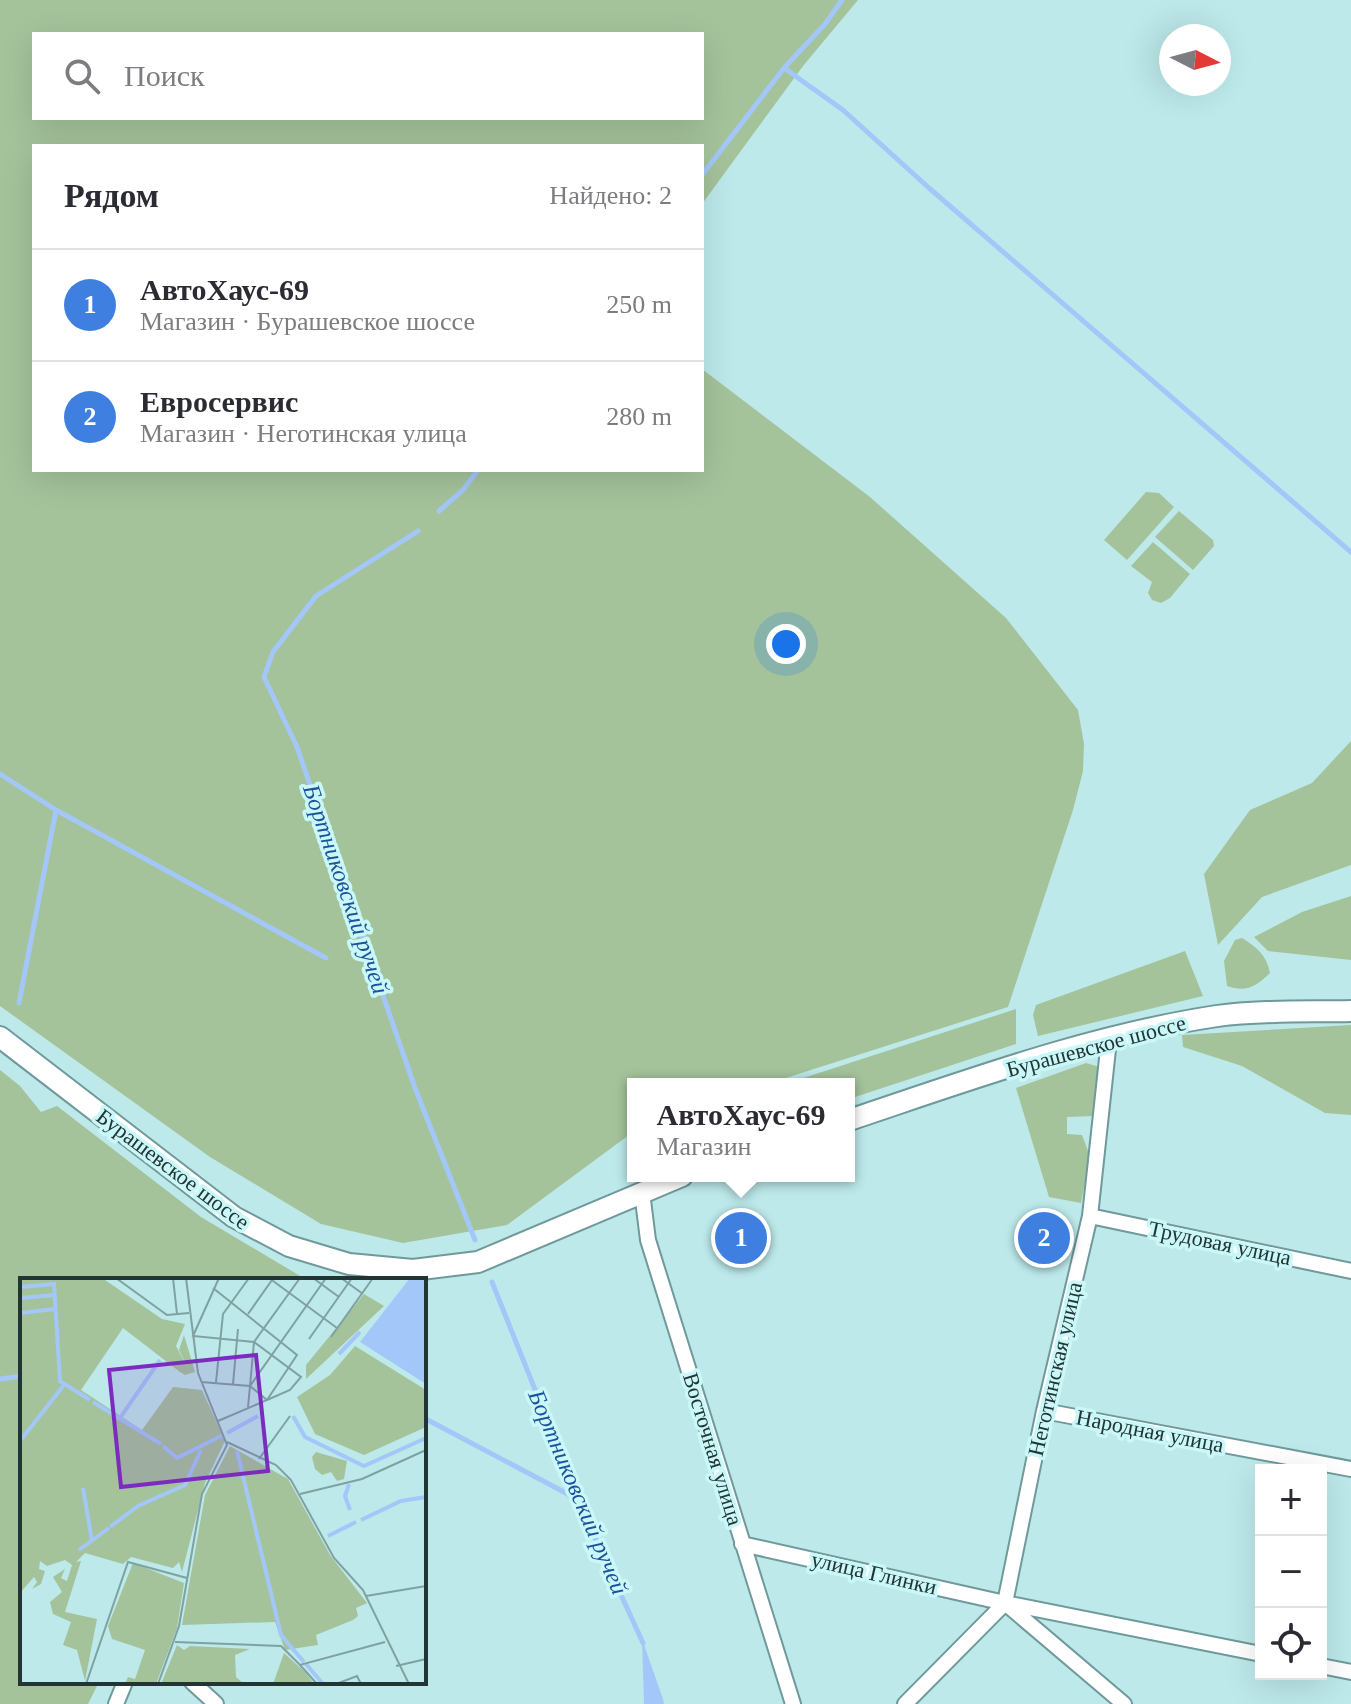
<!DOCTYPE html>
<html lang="ru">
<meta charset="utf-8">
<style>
body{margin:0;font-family:Georgia,serif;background:#f2f2f3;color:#2b2b33}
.controls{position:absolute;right:24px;bottom:24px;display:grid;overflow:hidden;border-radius:0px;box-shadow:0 8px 32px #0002}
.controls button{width:72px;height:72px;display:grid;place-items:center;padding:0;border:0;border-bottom:2px solid #e1e1e2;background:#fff;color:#2b2b33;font:40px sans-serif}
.compass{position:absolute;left:1159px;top:24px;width:72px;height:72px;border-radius:50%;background:#fff;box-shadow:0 8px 32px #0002;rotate:96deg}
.you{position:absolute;left:786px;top:644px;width:28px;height:28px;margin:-20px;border:6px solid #fff;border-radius:50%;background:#1a73e8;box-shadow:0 0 0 12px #1a73e833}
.badge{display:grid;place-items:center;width:52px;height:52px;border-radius:50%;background:#d93025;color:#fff;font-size:26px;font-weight:700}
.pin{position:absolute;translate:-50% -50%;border:4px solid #fff;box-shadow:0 2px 8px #0006}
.popup{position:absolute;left:627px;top:1078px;width:228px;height:104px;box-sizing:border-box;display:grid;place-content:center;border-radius:0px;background:#fff;filter:drop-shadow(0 2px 6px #0005);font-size:26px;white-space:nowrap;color:#7c7c81}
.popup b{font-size:30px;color:#2b2b33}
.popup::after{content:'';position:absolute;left:50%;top:100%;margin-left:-16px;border:16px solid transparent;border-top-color:#fff}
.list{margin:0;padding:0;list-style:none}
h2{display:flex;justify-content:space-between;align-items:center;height:104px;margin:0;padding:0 32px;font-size:34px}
h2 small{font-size:26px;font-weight:400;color:#7c7c81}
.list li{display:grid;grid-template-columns:52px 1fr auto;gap:24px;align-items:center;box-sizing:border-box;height:112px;padding:0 32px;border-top:2px solid #e1e1e2}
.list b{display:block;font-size:30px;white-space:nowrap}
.list p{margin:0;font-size:26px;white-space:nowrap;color:#7c7c81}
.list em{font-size:26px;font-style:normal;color:#7c7c81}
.icon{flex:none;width:44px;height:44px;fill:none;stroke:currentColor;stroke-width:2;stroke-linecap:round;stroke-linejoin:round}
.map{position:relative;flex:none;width:1351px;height:1704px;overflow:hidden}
.search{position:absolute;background:#fff;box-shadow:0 8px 32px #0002;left:32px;top:32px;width:672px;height:88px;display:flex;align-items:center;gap:20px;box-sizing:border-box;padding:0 28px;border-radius:0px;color:#7c7c81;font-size:30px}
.panel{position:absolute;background:#fff;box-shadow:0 8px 32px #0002;left:32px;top:144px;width:672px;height:328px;border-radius:0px}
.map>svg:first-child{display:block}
</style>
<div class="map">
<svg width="1351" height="1704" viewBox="0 0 1351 1704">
<rect width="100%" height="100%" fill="#bde9ea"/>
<!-- green -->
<path fill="#a4c39b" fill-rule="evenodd" d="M 0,0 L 858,0 L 803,66 L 702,204 L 702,146 L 34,146 L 34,470 L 702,470 L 702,369 L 870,497 L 1006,618 L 1078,710 L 1084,744 L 1083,771 L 1073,810 L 1008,1007 L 767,1084 L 633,1084 L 633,1132 L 507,1225 L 403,1243 L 321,1224 L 210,1157 L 0,1006 ZM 34,34 L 702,34 L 702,118 L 34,118 Z
M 1146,492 L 1159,493 L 1174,507 L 1127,560 L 1104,540 Z
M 1179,511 L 1213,540 L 1214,546 L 1193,570 L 1155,537 Z
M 1153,542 L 1190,574 L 1170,598 L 1161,603 L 1152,600 L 1148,593 L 1152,582 L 1131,566 Z
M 1351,741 L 1351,865 L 1262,897 L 1218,945 L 1204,874 L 1250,810 L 1312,783 Z
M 1351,896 L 1351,960 L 1268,951 L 1254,937 L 1302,912 Z
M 1242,938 C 1257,947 1267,956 1270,973 C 1256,986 1247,993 1227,986 L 1224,961 L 1235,940 Z
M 1185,951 L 1203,996 L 1038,1036 L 1033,1015 L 1036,1005 Z
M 1016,1009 L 1016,1044 L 849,1099 L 849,1084 L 785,1084 Z
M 1351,1025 L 1351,1115 L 1325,1113 L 1242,1066 L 1183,1047 L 1182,1035 Z
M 1086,1063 L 1100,1067 L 1094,1116 L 1067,1117 L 1067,1134 L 1082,1135 L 1090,1156 L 1081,1203 L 1049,1197 L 1016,1088 Z
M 0,1070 L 20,1086 L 41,1112 L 57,1106 L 201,1217 L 307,1280 L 22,1280 L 22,1682 L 99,1682 L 88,1704 L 0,1704 Z"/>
<!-- water -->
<path fill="#a3c7f9" d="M 642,1639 L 663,1699 L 664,1704 L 644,1704 Z"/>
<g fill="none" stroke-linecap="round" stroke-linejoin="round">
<!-- stream -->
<path stroke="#a3c7f9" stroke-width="5" d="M 784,68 L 843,110 L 929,188 L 1351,552
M 702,175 L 784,68 L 825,24 L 842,0
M 439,511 L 463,490 L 478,470
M 418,531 L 316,596 L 273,652 L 264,677 L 297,747 L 415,1088 L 475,1240
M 0,774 L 56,810 L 326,958
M 19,1003 L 56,810
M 492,1282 L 590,1527 L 643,1643
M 0,1379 L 22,1376
M 424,1418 L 581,1501"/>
<defs>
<path id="street" d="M 642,1192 L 648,1240 L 793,1704
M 1090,1216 L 1351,1271
M 1044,1411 L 1351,1469
M 742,1544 L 1005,1603 L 1124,1704
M 1005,1603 L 1044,1411 L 1090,1216 L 1109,1040
M 1321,1666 L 1351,1672
M 192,1682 L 216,1704
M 116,1704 L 125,1682
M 905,1704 L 1005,1603 L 1261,1654"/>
<path id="primary" d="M 0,1037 L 234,1217 L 289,1246 L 349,1264 L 413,1270 L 478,1262 L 682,1176
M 849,1120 C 969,1080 1091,1035 1217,1016 C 1261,1010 1307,1012 1351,1011"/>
</defs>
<!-- street casing -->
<use href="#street" stroke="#6f999a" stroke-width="18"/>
<!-- primary casing -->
<use href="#primary" stroke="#6f999a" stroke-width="24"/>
<!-- street -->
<use href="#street" stroke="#fff" stroke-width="14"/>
<!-- primary -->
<use href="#primary" stroke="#fff" stroke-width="20"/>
</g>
<g text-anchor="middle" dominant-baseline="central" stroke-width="7" stroke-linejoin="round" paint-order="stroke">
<!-- street labels -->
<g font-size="22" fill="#223434" stroke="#caf7f8">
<text transform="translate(1096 1046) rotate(-15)">Бурашевское шоссе</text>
<text transform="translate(173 1169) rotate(37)">Бурашевское шоссе</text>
<text transform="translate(1220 1243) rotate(12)">Трудовая улица</text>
<text transform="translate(1055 1369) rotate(-77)">Неготинская улица</text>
<text transform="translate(1150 1431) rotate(11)">Народная улица</text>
<text transform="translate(713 1449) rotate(73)">Восточная улица</text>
<text transform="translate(874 1573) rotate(13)">улица Глинки</text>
</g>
<!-- water labels -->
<g font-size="24" font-style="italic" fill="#1c529a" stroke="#caf7f8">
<text transform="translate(346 889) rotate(71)">Бортниковский ручей</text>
<text transform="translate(578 1492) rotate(67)">Бортниковский ручей</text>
</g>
</g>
<!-- overview -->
<g transform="translate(20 1278)">
<rect width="406" height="406" fill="#bde9ea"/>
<path d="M 0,0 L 82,0 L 142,41 L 165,46 L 156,68 L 170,94 L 159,72 L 164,57 L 175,94 L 165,97 L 160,94 L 103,50 L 61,112 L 122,152 L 153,109 L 182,112 L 205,163 L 185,205 L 162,294 L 159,284 L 153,290 L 111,279 L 103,286 L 65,275 L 56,284 L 61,283 L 45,334 L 77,341 L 65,403 L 57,372 L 43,367 L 51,344 L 33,336 L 30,324 L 42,314 L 33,299 L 45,291 L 41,300 L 47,303 L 52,287 L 45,282 L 27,288 L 20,283 L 19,291 L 25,293 L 21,306 L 12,311 L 17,304 L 14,299 L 0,315 ZM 344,16 L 364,28 L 286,101 L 286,87 ZM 335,68 L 406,112 L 406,149 L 344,177 L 295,156 L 277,119 L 310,97 ZM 210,168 L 268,201 L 310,277 L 347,325 L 336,330 L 338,338 L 333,342 L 296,357 L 298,367 L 265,372 L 255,344 L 162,347 L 185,217 ZM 296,174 L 327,183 L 324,201 L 317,203 L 311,194 L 302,197 L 295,191 L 292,179 ZM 113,285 L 164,305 L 157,350 L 136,406 L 105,406 L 108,399 L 115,401 L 125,372 L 92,361 L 88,348 ZM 157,367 L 164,372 L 170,368 L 230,371 L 215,377 L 216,399 L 224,406 L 141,406 ZM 264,375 L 285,394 L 294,406 L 253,406 Z" fill="#a4c39b"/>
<path d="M 390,0 L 406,0 L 406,106 L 340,64 Z" fill="#a3c7f9"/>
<path fill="none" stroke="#a3c7f9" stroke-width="4" d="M 0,9 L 34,6 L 40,103 L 70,122M 0,20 L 35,17M 0,35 L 35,31M 319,76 L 340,54M 73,124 L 141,166M 273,138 L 285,159 L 344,188 L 406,160M 100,140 L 140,82M 207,155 L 238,138M 0,163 L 44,107M 143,168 L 157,180 L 203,157M 217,173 L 261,357 L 284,384M 329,206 L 325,218 L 330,232M 63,210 L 72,263M 341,242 L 381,223 L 406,219M 90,249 L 118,228 L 165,207 L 181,172M 308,258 L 336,244M 59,272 L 89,250M 286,386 L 303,406"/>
<path fill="none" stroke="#7fa1a1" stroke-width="2" d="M 96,0 L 147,37 L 169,35M 153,0 L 157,36M 199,0 L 173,58 L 234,64 L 281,99 L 270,112 L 247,122 L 230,108 L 234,64 L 280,0M 249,0 L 317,50M 293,0 L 319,19M 321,0 L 343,16M 193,10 L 277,77 L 247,122 L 198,143M 228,36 L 252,2M 311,59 L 353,0M 289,61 L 332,0M 181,104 L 230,108M 196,104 L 203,36 L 229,0M 213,106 L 218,51M 228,129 L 230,108 L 306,0M 207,164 L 256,187 L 271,202 L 314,280 L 343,312 L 389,406M 239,181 L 270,138M 280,216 L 342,201 L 406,172M 346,318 L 406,308M 155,364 L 261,368 L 280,387 L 365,364M 280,387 L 297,406M 376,388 L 406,381M 66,406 L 108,284 L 167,300M 138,406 L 159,348 L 182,216 L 207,167 L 178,95 L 166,0M 316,406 L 337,398 L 341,406"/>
<path fill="#7b2cbf" fill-opacity="0.15" stroke="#7b2cbf" stroke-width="4" d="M 236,77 L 248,193 L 101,209 L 89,92 Z"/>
<rect width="406" height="406" fill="none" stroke="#223434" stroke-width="4"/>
</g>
</svg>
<div class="controls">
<button>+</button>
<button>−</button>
<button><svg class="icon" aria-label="locate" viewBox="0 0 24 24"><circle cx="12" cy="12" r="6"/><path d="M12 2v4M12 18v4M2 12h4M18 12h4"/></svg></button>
</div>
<svg class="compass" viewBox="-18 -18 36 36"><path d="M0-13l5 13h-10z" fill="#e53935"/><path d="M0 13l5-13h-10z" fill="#7c7c81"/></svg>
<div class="you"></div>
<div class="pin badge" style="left:741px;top:1238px;background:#3f7fe0">1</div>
<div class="popup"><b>АвтоХаус-69</b>Магазин</div>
<div class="pin badge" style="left:1044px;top:1238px;background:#3f7fe0">2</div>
<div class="search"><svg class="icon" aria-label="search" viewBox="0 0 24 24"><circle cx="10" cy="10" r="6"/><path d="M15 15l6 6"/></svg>Поиск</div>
<section class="panel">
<h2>Рядом<small>Найдено: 2</small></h2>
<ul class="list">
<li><span class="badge" style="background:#3f7fe0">1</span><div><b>АвтоХаус-69</b><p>Магазин · Бурашевское шоссе</p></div><em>250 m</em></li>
<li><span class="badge" style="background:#3f7fe0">2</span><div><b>Евросервис</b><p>Магазин · Неготинская улица</p></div><em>280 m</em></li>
</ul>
</section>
</div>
